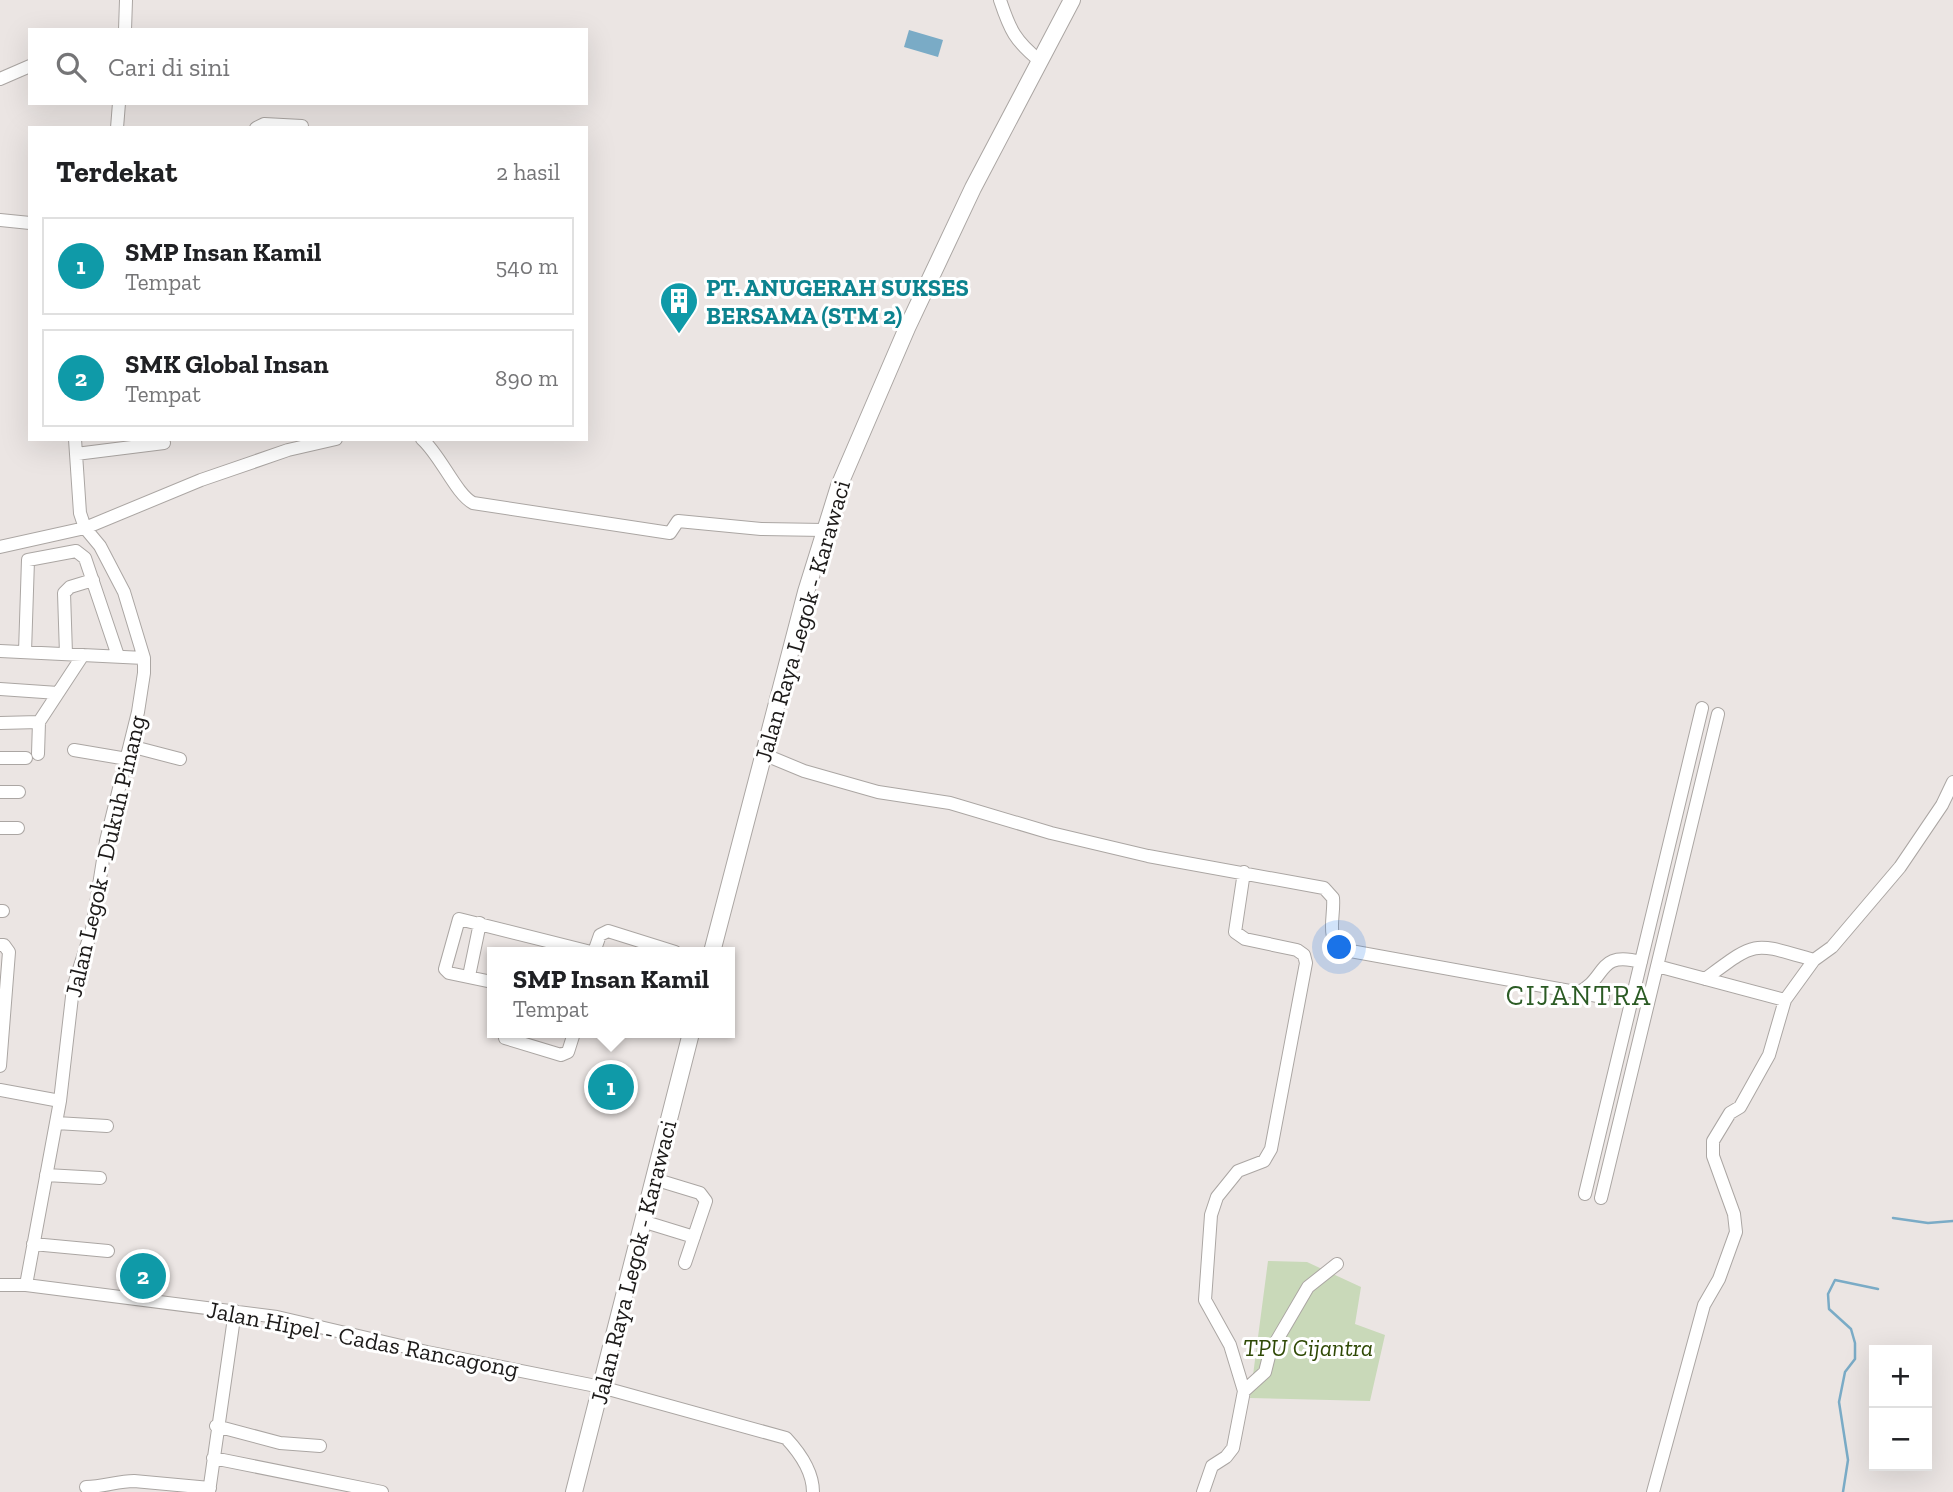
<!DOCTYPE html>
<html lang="id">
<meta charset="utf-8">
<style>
body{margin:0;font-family:"Zilla Slab",serif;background:#f2f2f2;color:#202124}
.controls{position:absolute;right:21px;bottom:21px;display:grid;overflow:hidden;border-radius:0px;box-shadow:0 7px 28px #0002}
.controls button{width:63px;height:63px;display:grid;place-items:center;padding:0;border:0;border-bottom:2px solid #e0e0e0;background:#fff;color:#202124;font:35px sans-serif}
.you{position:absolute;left:1340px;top:948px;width:24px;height:24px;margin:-18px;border:5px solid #fff;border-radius:50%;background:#1a73e8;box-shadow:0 0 0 10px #1a73e833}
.badge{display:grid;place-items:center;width:46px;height:46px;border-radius:50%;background:#db2777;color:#fff;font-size:23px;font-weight:700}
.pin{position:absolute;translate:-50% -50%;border:4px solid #fff;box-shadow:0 2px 7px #0006}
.popup{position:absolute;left:487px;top:947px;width:248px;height:91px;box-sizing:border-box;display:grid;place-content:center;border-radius:0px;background:#fff;filter:drop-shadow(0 2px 5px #0005);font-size:23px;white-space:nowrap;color:#757577}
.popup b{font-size:26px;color:#202124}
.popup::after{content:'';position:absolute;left:50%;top:100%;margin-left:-14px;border:14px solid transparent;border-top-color:#fff}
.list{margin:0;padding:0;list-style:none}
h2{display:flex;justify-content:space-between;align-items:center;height:91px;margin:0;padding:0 28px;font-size:30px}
h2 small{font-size:23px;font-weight:400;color:#757577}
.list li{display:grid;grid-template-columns:46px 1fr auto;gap:21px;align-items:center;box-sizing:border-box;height:98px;margin:0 14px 14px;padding:0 14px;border:2px solid #e0e0e0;border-radius:0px}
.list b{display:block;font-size:26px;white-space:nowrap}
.list p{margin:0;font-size:23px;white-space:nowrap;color:#757577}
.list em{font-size:23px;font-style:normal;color:#757577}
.icon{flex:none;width:38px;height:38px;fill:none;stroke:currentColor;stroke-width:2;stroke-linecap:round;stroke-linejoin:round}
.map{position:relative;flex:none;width:1953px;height:1492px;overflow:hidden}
.search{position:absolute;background:#fff;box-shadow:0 7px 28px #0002;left:28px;top:28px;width:560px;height:77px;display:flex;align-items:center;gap:18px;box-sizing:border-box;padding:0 24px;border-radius:0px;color:#757577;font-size:26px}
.panel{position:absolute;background:#fff;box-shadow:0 7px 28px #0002;left:28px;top:126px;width:560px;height:315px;border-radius:0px}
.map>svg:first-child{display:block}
</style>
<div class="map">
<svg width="1953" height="1492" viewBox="0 0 1953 1492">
<rect width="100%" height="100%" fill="#ebe5e3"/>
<!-- green -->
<path fill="#c9d9b9" d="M 1268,1261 L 1307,1262 L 1361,1287 L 1355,1324 L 1385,1335 L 1370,1401 L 1250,1398 Z"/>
<!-- water -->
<path fill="#7aabc6" d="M 909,30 L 943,40 L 938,57 L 904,47 Z"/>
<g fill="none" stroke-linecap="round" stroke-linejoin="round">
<!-- stream -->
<path stroke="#7aabc6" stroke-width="2.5" d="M 1893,1218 L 1928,1223 L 1953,1221
M 1843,1492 L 1848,1460 L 1839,1402 L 1845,1372 L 1855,1359 L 1855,1343 L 1851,1329 L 1829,1309 L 1828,1294 L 1835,1280 L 1878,1289"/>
<defs>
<path id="minor" d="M 1000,0 C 1010,30 1015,41 1040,61
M 125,30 L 126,0
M 0,79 L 30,66
M 117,128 L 119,103
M 256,128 L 264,124 L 302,126
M 0,220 L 30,223
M 422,439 C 441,456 456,494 473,503 L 670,533 L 678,521 L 761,529 L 824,530
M 76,454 L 164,443
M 0,547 L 85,528 L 201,480 L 288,450 L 336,439
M 0,651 L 144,658
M 25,652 L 28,560 L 76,551 L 85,558 L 118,656
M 66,654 L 64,593 L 70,587 L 93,580
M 0,689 L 58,693
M 0,723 L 39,722 L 83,655
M 130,746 L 180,759
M 74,750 L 127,759
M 38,754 L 39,722
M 763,754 L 804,771 L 878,792 L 950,803 L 1051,833 L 1148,856 L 1324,888 L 1333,898 C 1335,917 1324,940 1345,950 L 1603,997
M 0,758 L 26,758
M 0,792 L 19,792
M 0,828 L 18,828
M 0,911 L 3,911
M 0,945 L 4,945 L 9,952 L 0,1066
M 594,952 L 600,935 L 608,931 L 675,952
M 1657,966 L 1785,1000
M 469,976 L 480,923
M 1705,979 C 1758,940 1751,942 1814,960
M 492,982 L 449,973 L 445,969 L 459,919 L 591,952
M 1577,993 C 1608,979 1596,950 1641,962
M 504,1033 L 505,1038 L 561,1055 L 568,1052 L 574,1033
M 0,1090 L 60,1101
M 56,1123 L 107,1126
M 46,1175 L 100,1178
M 654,1179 L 700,1193 L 706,1201 L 685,1263
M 1585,1194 L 1702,708
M 1601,1198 L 1718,714
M 642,1221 L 694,1237
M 33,1244 L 108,1251
M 0,1285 L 26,1285 L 277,1317 L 427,1352 L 601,1387 L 786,1438 C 800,1453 813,1471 813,1492
M 26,1285 L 60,1101 L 73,988 L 92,929 L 106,841 L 138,712 L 144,673 L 144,658 L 124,592 L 100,546 L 85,528 L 80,513 L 75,439
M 1244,1391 L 1265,1372 L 1270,1352 L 1308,1287 L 1337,1264
M 216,1426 L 280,1443 L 320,1446
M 213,1458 L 382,1492
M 86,1487 C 103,1487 118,1481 134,1481 L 210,1488
M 209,1492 L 235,1311
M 1203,1492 L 1212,1466 L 1226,1457 L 1233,1448 L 1244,1391 L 1230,1345 L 1205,1300 L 1211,1215 L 1217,1197 L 1238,1171 L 1264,1161 L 1271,1149 L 1306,963 L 1304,955 L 1297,950 L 1245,939 L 1235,932 L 1244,872
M 1653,1492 L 1704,1305 L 1719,1279 L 1736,1232 L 1734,1214 L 1713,1156 L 1713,1141 L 1730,1113 L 1740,1107 L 1769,1055 L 1785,1000 L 1814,960 L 1832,947 L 1900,867 L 1942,805 L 1953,782"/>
<path id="major" d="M 712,952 L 806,592 L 839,486 L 907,328 L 973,188 L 1072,0
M 574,1492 L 691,1033"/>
</defs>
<!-- minor casing -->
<use href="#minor" stroke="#aba6a3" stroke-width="14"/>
<!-- major casing -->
<use href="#major" stroke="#aba6a3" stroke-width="18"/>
<!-- minor -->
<use href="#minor" stroke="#fff" stroke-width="12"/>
<!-- major -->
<use href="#major" stroke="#fff" stroke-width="16"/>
</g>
<!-- icons -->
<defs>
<symbol id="building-pin" viewBox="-11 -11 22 30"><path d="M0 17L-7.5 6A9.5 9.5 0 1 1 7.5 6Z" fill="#0f9aa8" stroke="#fff"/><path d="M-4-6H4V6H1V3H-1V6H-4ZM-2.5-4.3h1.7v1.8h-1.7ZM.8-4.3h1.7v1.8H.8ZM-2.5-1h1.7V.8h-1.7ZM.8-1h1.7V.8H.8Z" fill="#fff"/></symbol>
</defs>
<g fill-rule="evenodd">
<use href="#building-pin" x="657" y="279" width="44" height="60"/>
</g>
<g text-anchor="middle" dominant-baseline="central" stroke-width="6" stroke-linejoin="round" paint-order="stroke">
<!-- culture labels -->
<g font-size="24" font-weight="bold" fill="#0d838f" stroke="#fff" text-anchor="start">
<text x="706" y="287">PT. ANUGERAH SUKSES<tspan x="706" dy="28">BERSAMA (STM 2)</tspan></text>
</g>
<!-- street labels -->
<g font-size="24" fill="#1c1a19" stroke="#fff">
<text transform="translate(802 621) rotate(-74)">Jalan Raya Legok - Karawaci</text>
<text transform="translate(105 856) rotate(-77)">Jalan Legok - Dukuh Pinang</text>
<text transform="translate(633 1262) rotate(-76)">Jalan Raya Legok - Karawaci</text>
<text transform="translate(363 1339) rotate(11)">Jalan Hipel - Cadas Rancagong</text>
</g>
<!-- park labels -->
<g font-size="24" font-style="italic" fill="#2f4905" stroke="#fff">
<text x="1308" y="1347">TPU Cijantra</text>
</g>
<!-- quarter labels -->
<g font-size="28" letter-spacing="2" fill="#2b5b24" stroke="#fff">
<text x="1579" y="995">CIJANTRA</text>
</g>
</g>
</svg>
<div class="controls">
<button>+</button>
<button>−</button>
</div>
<div class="you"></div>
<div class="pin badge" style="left:611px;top:1087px;background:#0f9aa8">1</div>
<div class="popup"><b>SMP Insan Kamil</b>Tempat</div>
<div class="pin badge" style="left:143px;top:1276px;background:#0f9aa8">2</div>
<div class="search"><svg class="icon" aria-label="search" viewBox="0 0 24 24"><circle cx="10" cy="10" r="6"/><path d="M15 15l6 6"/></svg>Cari di sini</div>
<section class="panel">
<h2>Terdekat<small>2 hasil</small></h2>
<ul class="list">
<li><span class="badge" style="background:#0f9aa8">1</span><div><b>SMP Insan Kamil</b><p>Tempat</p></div><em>540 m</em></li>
<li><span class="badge" style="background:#0f9aa8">2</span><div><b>SMK Global Insan</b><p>Tempat</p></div><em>890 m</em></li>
</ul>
</section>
</div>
